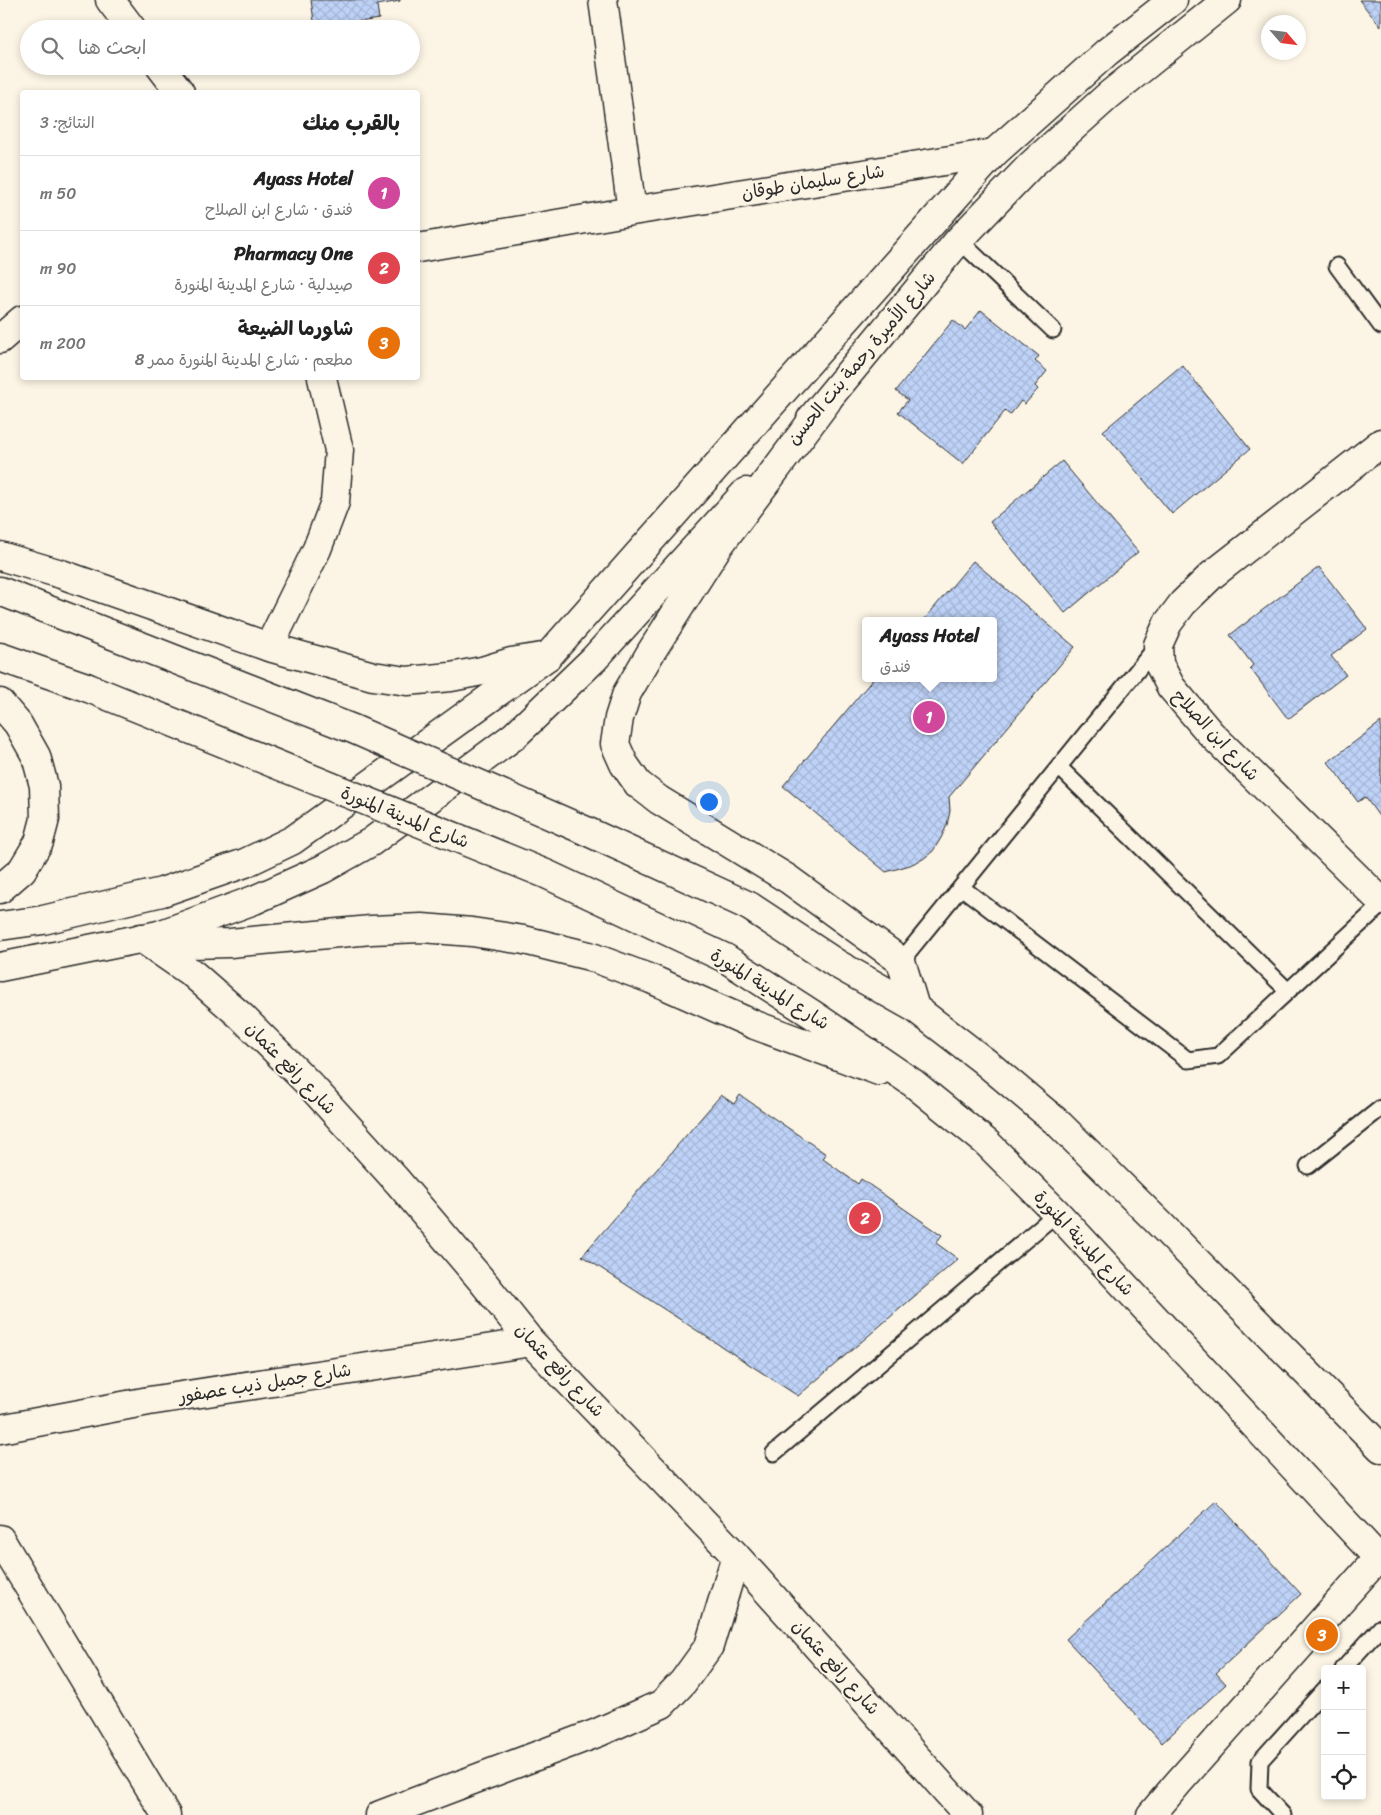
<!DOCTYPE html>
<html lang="ar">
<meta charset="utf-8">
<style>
body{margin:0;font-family:Sriracha,"Playpen Sans Arabic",sans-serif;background:#f6f6f6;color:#222;direction:rtl}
.controls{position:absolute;right:15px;bottom:15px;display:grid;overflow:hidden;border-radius:5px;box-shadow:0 2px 8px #0003}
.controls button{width:45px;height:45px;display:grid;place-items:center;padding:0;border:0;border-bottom:1px solid #e0e0e0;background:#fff;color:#222;font:25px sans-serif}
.compass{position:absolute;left:1261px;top:15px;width:45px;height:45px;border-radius:50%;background:#fff;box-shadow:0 2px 8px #0003;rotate:118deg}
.you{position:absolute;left:708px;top:801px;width:18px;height:18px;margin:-12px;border:4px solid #fff;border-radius:50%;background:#1a73e8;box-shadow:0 0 0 8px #1a73e833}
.badge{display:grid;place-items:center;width:32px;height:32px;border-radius:50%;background:#1f6fb2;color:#fff;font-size:16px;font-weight:700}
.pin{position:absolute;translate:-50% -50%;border:2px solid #fff;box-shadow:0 1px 5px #0006}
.popup{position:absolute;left:862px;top:617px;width:135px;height:65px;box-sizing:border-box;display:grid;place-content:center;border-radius:5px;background:#fff;filter:drop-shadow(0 1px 4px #0005);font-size:16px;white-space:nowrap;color:#767676}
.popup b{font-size:19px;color:#222}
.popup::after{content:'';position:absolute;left:50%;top:100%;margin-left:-10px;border:10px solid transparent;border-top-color:#fff}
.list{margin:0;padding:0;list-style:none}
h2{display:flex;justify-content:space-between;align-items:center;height:65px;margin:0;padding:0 20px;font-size:21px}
h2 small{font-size:16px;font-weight:400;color:#767676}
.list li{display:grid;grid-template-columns:32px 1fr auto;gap:15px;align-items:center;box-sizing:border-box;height:75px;padding:0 20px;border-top:1px solid #e0e0e0}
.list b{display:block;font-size:19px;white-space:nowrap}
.list p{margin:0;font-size:16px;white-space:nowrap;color:#767676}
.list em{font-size:16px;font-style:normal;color:#767676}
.icon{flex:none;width:28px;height:28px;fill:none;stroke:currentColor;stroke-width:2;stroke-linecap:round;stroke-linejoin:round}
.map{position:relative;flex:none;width:1381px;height:1815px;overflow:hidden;direction:ltr}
.search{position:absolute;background:#fff;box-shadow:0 2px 8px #0003;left:20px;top:20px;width:400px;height:55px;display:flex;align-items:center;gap:12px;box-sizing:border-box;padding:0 18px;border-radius:28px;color:#767676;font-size:19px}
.panel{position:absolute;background:#fff;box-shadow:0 2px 8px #0003;left:20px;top:90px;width:400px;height:290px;border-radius:5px;direction:rtl}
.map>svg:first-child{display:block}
</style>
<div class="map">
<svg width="1381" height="1815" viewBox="0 0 1381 1815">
<defs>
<pattern id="building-cross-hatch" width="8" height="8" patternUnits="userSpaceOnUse" patternTransform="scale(1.25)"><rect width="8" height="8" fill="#bfd3f8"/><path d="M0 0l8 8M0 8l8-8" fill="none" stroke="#a4b5d5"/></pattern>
</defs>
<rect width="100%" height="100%" fill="#fcf5e5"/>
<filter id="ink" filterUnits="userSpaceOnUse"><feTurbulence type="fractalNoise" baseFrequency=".02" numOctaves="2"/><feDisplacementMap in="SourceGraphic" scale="10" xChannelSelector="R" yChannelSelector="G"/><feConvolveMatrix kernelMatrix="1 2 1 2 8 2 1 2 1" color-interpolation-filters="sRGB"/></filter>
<g filter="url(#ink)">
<!-- building -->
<path fill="url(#building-cross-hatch)" stroke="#2b2b2b" d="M 311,0 L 400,0 L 400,1 L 377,5 L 379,19 L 315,28 Z
M 1359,0 L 1381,0 L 1381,27 Z
M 981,310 L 1039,356 L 1035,361 L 1047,371 L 1035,386 L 1038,389 L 1025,404 L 1021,401 L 1010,415 L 1005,411 L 963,464 L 898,412 L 908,400 L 896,391 L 953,320 L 965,330 Z
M 1182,365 L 1250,449 L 1172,514 L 1103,431 Z
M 1062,461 L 1138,552 L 1065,613 L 990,522 Z
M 973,561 L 1075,647 L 949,797 L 950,811 L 947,825 L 941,838 L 933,851 L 923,859 L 910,865 L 886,872 L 783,786 L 874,678 L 993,678 L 993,621 L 923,621 Z
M 1319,567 L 1367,629 L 1331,656 L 1346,675 L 1288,719 L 1250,668 L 1253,665 L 1230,635 Z
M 1381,722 L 1381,819 L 1365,797 L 1358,802 L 1328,762 Z
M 721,1095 L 734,1104 L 740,1095 L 826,1154 L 823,1159 L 858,1184 L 861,1179 L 942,1235 L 936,1243 L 958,1259 L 798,1396 L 582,1256 Z
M 1216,1501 L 1301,1594 L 1216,1673 L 1226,1684 L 1162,1743 L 1066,1639 Z"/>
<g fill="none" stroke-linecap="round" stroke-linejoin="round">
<defs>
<path id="service" d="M 959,240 L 1053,330
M 1337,266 L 1381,326
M 1059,767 L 1288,991
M 961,887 L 1188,1060 L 1218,1056 L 1381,905
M 901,961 L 1157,646
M 1308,1166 L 1381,1108
M 774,1453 L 1057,1213
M 1343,1669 L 1381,1627
M 1283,1815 L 1259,1789 L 1260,1761 L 1325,1689"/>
<path id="minor" d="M 110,0 L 132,29
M 603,0 L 632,211
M 160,66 L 180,92
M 418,248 L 632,211 L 994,153
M 0,339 L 22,320
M 1381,443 L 1212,575 L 1183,603 L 1168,623 L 1158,645 L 1159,664 L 1171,687 L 1211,734 L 1381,901
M 269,647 L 317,549 L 335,502 L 339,450 L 322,378
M 141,938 L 193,974 L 242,1017 L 310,1085 L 398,1182 L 483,1282 L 531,1342 L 736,1556 L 968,1815
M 0,1429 L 149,1401 L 531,1342
M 0,1539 L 166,1815
M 380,1815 L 597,1733 L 662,1704 L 683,1682 L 709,1646 L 736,1556
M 1151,1815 L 1178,1783 L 1378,1558"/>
<path id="tertiary" d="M 811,419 L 959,240 L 1031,165 L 1109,95 L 1227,0
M 0,926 L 43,920 L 162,892 L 245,863 L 293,840 L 548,656 L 994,153 L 1107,52 L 1173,0
M 0,967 L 159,935 L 254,900 L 323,869 L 371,842 L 514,736 L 594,659 L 746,492"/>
<path id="secondary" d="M 827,401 L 717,548 L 651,652 L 627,693 L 619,718 L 615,744 L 624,764 L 638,784 L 659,800 L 788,879 L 901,961 L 915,1008
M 0,556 L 61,574 L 269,647 L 373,676 L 407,681 L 451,677 L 482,671 L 511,662 L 548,656
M 0,591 L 110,634
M 0,657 L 86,687
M 0,703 L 18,724 L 36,756 L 44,786 L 45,819 L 39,842 L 22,870 L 0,889
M 749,906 L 837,964 L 915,1008 L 984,1061 L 1058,1123 L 1159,1223 L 1381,1448
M 159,935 L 190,944 L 230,943 L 371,930 L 422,928 L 472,932 L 524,940 L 589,956 L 651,979 L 755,1025 L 879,1071
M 725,958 L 815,1016 L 913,1083 L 987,1143 L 1057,1213 L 1381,1561"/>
</defs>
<!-- service casing -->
<use href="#service" stroke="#2b2b2b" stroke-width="19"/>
<!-- minor casing -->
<use href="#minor" stroke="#2b2b2b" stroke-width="31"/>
<!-- tertiary casing -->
<use href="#tertiary" stroke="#2b2b2b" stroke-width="31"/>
<!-- secondary casing -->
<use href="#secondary" stroke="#2b2b2b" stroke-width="31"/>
<!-- service -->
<use href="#service" stroke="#fcf5e5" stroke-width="15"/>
<!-- minor -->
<use href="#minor" stroke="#fcf5e5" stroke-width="28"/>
<!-- tertiary -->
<use href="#tertiary" stroke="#fcf5e5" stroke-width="28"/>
<!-- secondary -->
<use href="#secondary" stroke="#fcf5e5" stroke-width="28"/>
<defs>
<path id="secondary-bridge" d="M 110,634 L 353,729 L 584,830 L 749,906
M 86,687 L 546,874 L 725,958"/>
</defs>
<!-- secondary-bridge casing -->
<use href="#secondary-bridge" stroke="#2b2b2b" stroke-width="31" stroke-linecap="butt"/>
<!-- secondary-bridge -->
<use href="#secondary-bridge" stroke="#fcf5e5" stroke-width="28"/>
</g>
</g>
<g text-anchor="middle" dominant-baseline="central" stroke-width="4" stroke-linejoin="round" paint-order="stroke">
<!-- street labels -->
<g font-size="18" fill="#2b2b2b" stroke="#fcf5e5">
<text transform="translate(813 182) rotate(-9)">شارع سليمان طوقان</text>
<text transform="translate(861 358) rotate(-50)">شارع الأميرة رحمة بنت الحسن</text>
<text transform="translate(1216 735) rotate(47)">شارع ابن الصلاح</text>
<text transform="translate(405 817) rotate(22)">شارع المدينة المنورة</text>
<text transform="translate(770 989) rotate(32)">شارع المدينة المنورة</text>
<text transform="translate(291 1068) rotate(46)">شارع رافع عثمان</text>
<text transform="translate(1084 1243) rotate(47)">شارع المدينة المنورة</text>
<text transform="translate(560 1370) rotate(47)">شارع رافع عثمان</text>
<text transform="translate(265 1383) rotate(-9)">شارع جميل ذيب عصفور</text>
<text transform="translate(836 1667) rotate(48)">شارع رافع عثمان</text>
</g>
</g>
</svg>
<div class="controls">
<button>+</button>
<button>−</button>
<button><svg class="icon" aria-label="locate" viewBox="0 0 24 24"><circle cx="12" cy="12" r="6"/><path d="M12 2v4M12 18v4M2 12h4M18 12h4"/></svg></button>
</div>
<svg class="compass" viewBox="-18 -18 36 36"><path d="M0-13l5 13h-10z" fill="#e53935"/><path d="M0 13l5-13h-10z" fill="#767676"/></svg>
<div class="you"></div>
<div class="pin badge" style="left:929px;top:717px;background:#d1479c">1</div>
<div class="popup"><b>Ayass Hotel</b>فندق</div>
<div class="pin badge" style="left:865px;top:1218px;background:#e0444e">2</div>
<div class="pin badge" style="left:1322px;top:1635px;background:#e8710a">3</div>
<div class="search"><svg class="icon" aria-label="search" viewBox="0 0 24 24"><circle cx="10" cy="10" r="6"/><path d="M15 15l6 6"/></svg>ابحث هنا</div>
<section class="panel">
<h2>بالقرب منك<small>النتائج: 3</small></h2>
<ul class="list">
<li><span class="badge" style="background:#d1479c">1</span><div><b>Ayass Hotel</b><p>فندق · شارع ابن الصلاح</p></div><em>50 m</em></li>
<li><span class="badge" style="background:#e0444e">2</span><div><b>Pharmacy One</b><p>صيدلية · شارع المدينة المنورة</p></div><em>90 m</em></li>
<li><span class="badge" style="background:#e8710a">3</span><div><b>شاورما الضيعة</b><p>مطعم · شارع المدينة المنورة ممر 8</p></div><em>200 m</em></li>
</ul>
</section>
</div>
